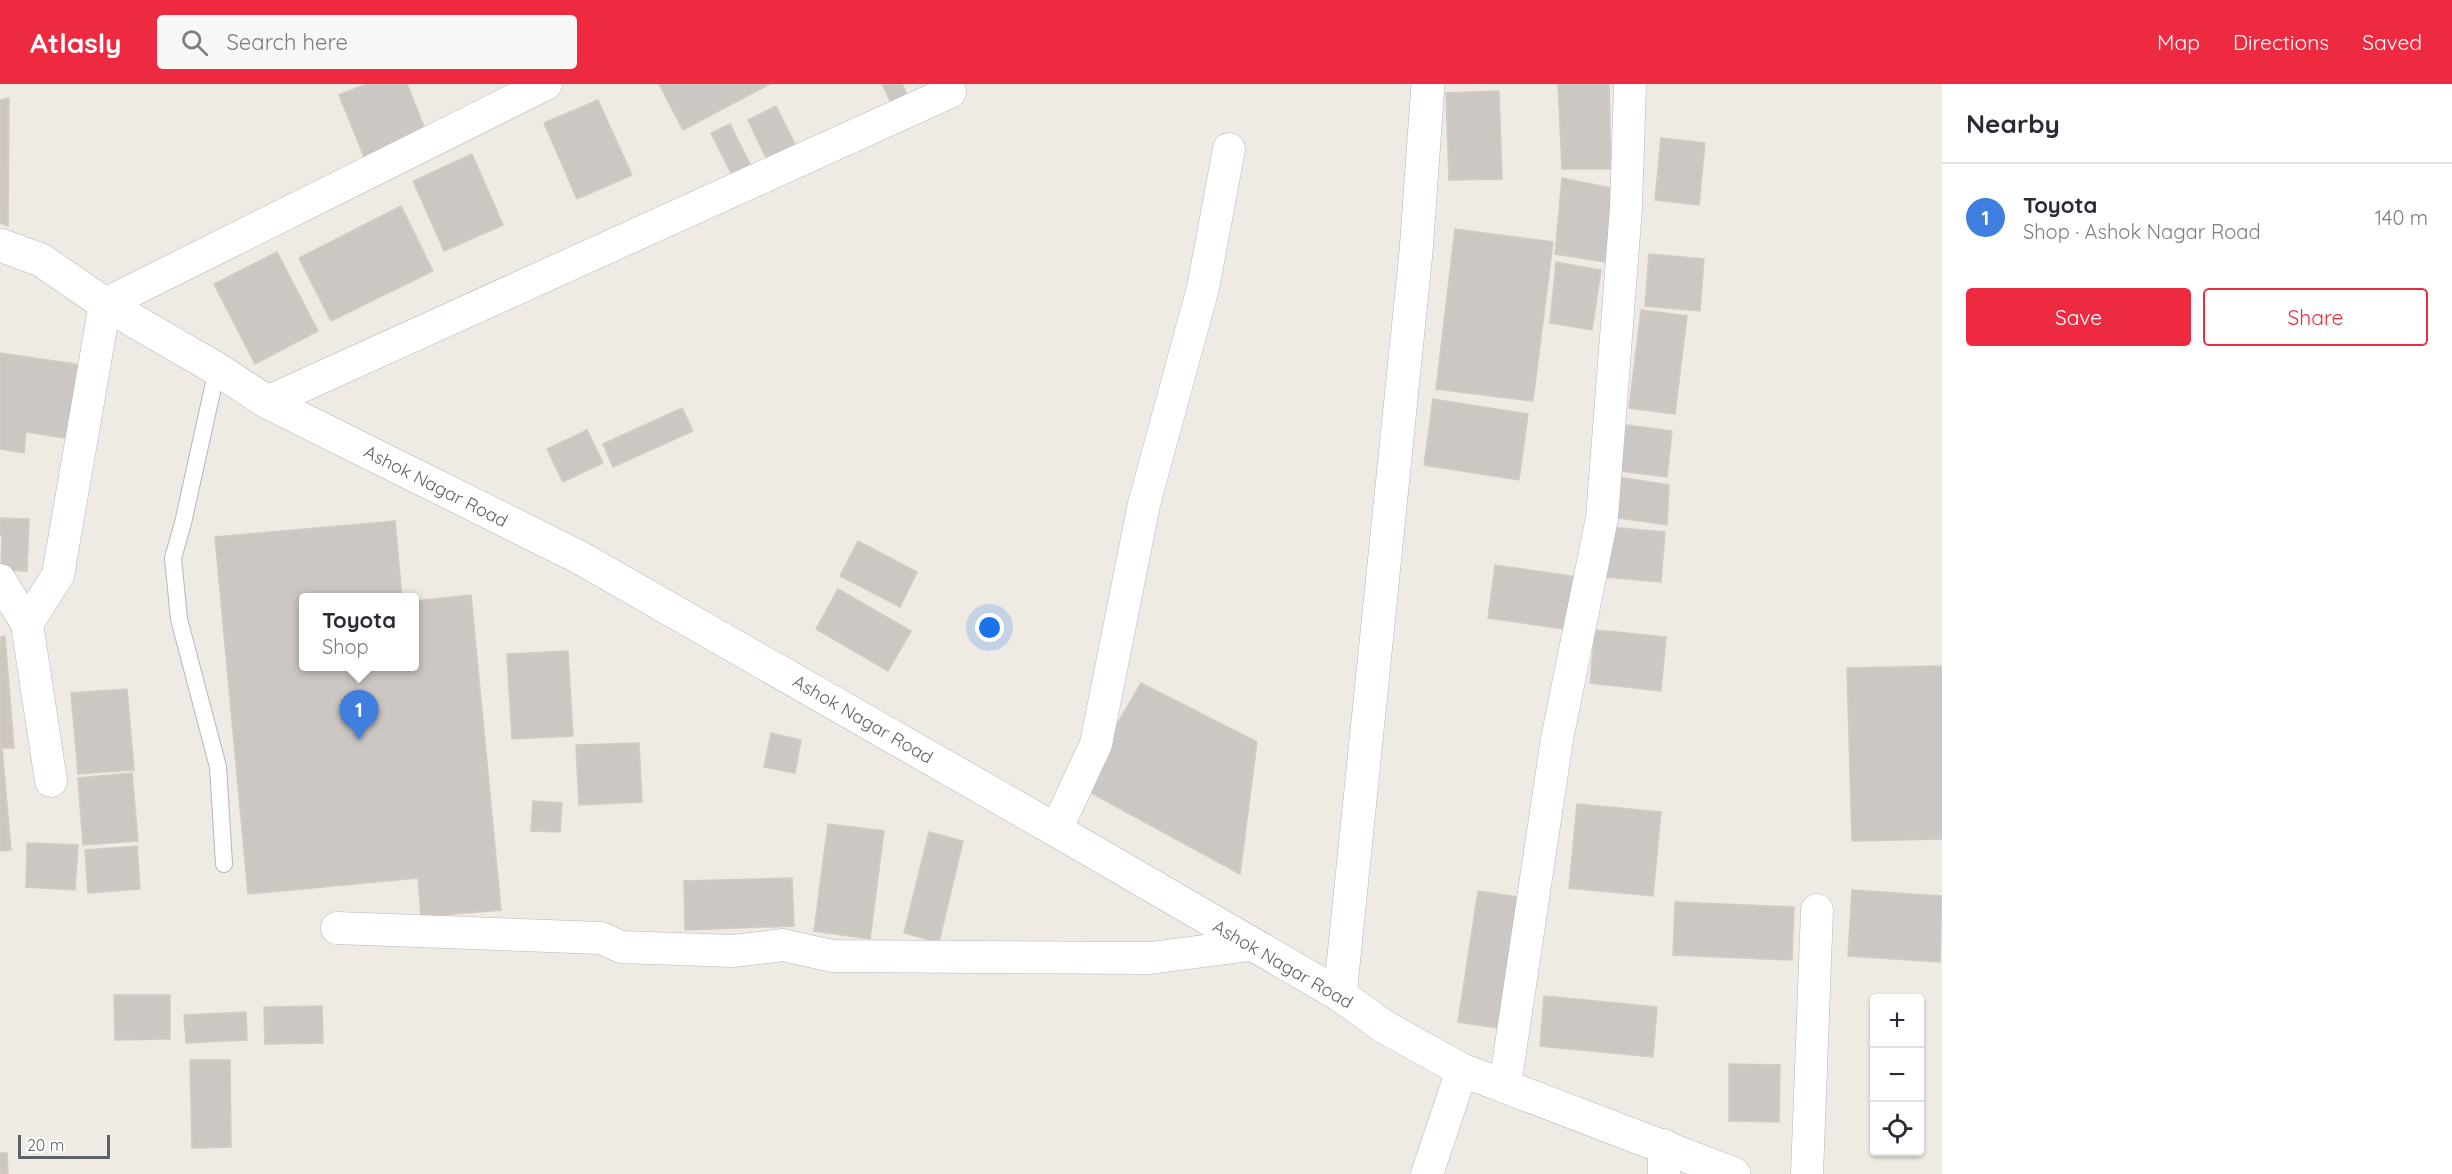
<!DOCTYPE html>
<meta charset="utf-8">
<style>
body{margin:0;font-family:Quicksand,sans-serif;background:#f7f7f7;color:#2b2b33}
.controls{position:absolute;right:18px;bottom:18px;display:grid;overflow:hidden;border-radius:6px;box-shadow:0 2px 4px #0004}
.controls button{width:54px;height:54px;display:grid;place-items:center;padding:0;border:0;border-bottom:2px solid #e1e1e2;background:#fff;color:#2b2b33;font:30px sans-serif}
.scale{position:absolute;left:18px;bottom:15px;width:92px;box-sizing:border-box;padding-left:6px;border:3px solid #5c6165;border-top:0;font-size:16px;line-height:21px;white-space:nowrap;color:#5c6165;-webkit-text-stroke:4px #fff;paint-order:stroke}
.you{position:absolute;left:990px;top:544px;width:21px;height:21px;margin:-15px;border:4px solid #fff;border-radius:50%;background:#1a73e8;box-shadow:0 0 0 9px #1a73e833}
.badge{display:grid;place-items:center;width:39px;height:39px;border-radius:50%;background:#ee2a41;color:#fff;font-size:20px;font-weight:700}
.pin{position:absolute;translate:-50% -50px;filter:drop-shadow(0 2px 3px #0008)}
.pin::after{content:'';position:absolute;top:32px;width:21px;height:18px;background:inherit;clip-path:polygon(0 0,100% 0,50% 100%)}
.popup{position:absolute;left:299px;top:509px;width:120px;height:78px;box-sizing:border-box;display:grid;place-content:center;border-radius:6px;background:#fff;filter:drop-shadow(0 2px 4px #0005);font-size:20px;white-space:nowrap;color:#7c7c81}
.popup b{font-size:22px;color:#2b2b33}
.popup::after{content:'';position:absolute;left:50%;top:100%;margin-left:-12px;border:12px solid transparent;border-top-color:#fff}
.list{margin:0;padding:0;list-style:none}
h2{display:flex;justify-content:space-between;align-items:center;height:78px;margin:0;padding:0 24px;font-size:26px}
h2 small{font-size:20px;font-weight:400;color:#7c7c81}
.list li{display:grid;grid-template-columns:39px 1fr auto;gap:18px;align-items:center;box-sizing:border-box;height:108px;padding:0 24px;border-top:2px solid #e1e1e2}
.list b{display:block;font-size:22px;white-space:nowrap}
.list p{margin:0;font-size:20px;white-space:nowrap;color:#7c7c81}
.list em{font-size:20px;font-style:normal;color:#7c7c81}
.actions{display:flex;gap:12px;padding:18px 24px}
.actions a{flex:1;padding:14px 0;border:2px solid #ee2a41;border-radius:6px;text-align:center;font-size:21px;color:#ee2a41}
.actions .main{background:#ee2a41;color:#fff}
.icon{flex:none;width:33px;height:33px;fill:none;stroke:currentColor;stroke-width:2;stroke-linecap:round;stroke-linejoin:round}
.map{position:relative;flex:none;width:1942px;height:1090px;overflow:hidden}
header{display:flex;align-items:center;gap:36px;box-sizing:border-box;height:84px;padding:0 30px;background:#ee2a41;color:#fff}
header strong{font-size:28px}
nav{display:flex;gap:33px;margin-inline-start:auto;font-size:21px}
.search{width:420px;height:54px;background:#f7f7f7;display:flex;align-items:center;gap:15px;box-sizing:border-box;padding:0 21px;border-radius:6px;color:#7c7c81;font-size:22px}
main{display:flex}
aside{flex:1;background:#fff}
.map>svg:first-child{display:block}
</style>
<header>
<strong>Atlasly</strong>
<div class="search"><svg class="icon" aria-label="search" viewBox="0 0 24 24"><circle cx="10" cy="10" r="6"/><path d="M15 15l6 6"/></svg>Search here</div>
<nav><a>Map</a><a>Directions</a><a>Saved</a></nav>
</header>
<main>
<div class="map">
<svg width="1942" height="1090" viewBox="0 0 1942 1090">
<rect width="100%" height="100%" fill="#efeae4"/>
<!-- building -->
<path fill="#ccc7c3" stroke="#d4cbc2" stroke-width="1.5" d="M 366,0 L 407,0 L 429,55 L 367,80 L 339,11 Z
M 659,0 L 770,0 L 683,46 Z
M 882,0 L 902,0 L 912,21 L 896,29 Z
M 1558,0 L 1609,0 L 1611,85 L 1562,85 Z
M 1499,7 L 1502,95 L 1449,96 L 1446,9 Z
M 9,14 L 8,142 L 0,139 L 0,16 Z
M 598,16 L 632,91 L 577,115 L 544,39 Z
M 776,22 L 800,70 L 771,84 L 748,36 Z
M 730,40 L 755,90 L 736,99 L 711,49 Z
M 1661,54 L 1705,59 L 1699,121 L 1655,116 Z
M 472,70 L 503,141 L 444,167 L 413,97 Z
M 1562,94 L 1616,105 L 1605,178 L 1555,170 Z
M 401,122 L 433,187 L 331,237 L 299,174 Z
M 1455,145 L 1553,158 L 1533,317 L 1436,305 Z
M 277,168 L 318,247 L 255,280 L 214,200 Z
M 1649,170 L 1704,175 L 1700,227 L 1645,222 Z
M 1556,178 L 1601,186 L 1592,246 L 1550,239 Z
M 1641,226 L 1687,232 L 1675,330 L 1629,324 Z
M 0,269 L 81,281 L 71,355 L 26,348 L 24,369 L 0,365 Z
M 1433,315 L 1528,330 L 1519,396 L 1424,381 Z
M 682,324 L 693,347 L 613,383 L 603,360 Z
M 1626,341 L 1672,347 L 1667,393 L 1620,387 Z
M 587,346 L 603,379 L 563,398 L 547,365 Z
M 1618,393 L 1669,401 L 1667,441 L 1613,433 Z
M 0,434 L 29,435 L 27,487 L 1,486 L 2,451 L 0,451 Z
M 395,437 L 402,514 L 304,514 L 304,582 L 415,582 L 415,517 L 471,511 L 501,826 L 421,833 L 418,794 L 248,810 L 215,453 Z
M 1608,443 L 1665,448 L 1661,498 L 1604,493 Z
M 858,457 L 917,488 L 900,523 L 840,492 Z
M 1495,481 L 1577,493 L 1570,546 L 1488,534 Z
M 838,505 L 911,547 L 888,587 L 816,545 Z
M 1595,546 L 1666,553 L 1661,607 L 1590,599 Z
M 5,552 L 14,664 L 2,664 L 11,766 L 0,767 L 0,553 Z
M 568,567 L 573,652 L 512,655 L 507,570 Z
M 1942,582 L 1942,755 L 1852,757 L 1847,584 Z
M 1141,599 L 1257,658 L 1240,790 L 1080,703 Z
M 127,605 L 134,686 L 78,690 L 71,609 Z
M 771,649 L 801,656 L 795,689 L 764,683 Z
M 639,659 L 642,718 L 579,721 L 576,661 Z
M 132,689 L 138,757 L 83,761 L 78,694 Z
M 533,717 L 562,719 L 560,748 L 531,747 Z
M 1577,720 L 1661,728 L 1653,812 L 1569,804 Z
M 828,740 L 884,747 L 870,855 L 814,847 Z
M 929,748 L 963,757 L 939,858 L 904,849 Z
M 27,759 L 78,761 L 75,806 L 26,803 Z
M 137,762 L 140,805 L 88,809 L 85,766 Z
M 792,794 L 794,842 L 685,846 L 684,797 Z
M 1852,806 L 1942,812 L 1940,878 L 1848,872 Z
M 1478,807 L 1524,814 L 1504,945 L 1458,938 Z
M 1675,818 L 1794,823 L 1792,876 L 1673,871 Z
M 114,911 L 170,911 L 170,955 L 115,956 Z
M 1544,912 L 1657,923 L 1653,973 L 1540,962 Z
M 322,922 L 323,959 L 265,960 L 264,923 Z
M 246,928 L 247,956 L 186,959 L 184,931 Z
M 190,976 L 230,976 L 231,1063 L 192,1064 Z
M 1729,980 L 1780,981 L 1779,1038 L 1729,1037 Z
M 0,1069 L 7,1069 L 8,1090 L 0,1090 Z"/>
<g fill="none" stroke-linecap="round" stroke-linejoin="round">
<defs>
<path id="lane" d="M 217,285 L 183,439 L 173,474 L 179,535 L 218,683 L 224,780"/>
<path id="street" d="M 267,318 L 950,8
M 0,496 L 27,540
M 51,697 L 27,540 L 58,491 L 105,220 L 546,0
M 1056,746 L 1096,660 L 1144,420 L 1203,204 L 1229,65
M 337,844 L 601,854 L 621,863 L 733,867 L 783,861 L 832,872 L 1150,874 L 1250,861
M 1505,1001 L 1557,655 L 1602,434 L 1626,124 L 1630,0
M 1427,1090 L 1462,986
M 1664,1090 L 1664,1061
M 1807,1090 L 1817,826"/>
<path id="secondary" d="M 0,161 L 41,176 L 105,220 L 217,285 L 267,318 L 577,472 L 1056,746 L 1340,911 L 1383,942 L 1462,986 L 1734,1090
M 1340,911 L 1416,168 L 1428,0"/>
</defs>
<!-- lane casing -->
<use href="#lane" stroke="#b4b8bb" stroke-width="18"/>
<!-- street casing -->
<use href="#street" stroke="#b4b8bb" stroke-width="33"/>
<!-- secondary casing -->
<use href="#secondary" stroke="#b3b8bc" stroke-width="34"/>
<!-- lane -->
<use href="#lane" stroke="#fff" stroke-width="16"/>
<!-- street -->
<use href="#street" stroke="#fff" stroke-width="32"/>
<!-- secondary -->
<use href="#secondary" stroke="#fff" stroke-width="33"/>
</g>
<g text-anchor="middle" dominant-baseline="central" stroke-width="6" stroke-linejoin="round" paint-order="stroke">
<!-- street labels -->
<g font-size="18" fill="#5c6165" stroke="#fff">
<text transform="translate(436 402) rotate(27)">Ashok Nagar Road</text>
<text transform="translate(863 635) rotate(30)">Ashok Nagar Road</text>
<text transform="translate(1283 880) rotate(30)">Ashok Nagar Road</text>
</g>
</g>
</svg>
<div class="controls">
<button>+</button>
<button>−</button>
<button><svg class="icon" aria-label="locate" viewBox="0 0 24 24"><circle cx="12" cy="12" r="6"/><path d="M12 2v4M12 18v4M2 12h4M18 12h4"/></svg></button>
</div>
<div class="scale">20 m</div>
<div class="you"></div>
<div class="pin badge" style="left:359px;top:656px;background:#3f7fe0">1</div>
<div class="popup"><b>Toyota</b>Shop</div>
</div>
<aside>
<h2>Nearby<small></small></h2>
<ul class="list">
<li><span class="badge" style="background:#3f7fe0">1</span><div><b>Toyota</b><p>Shop · Ashok Nagar Road</p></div><em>140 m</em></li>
</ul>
<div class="actions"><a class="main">Save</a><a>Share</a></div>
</aside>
</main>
